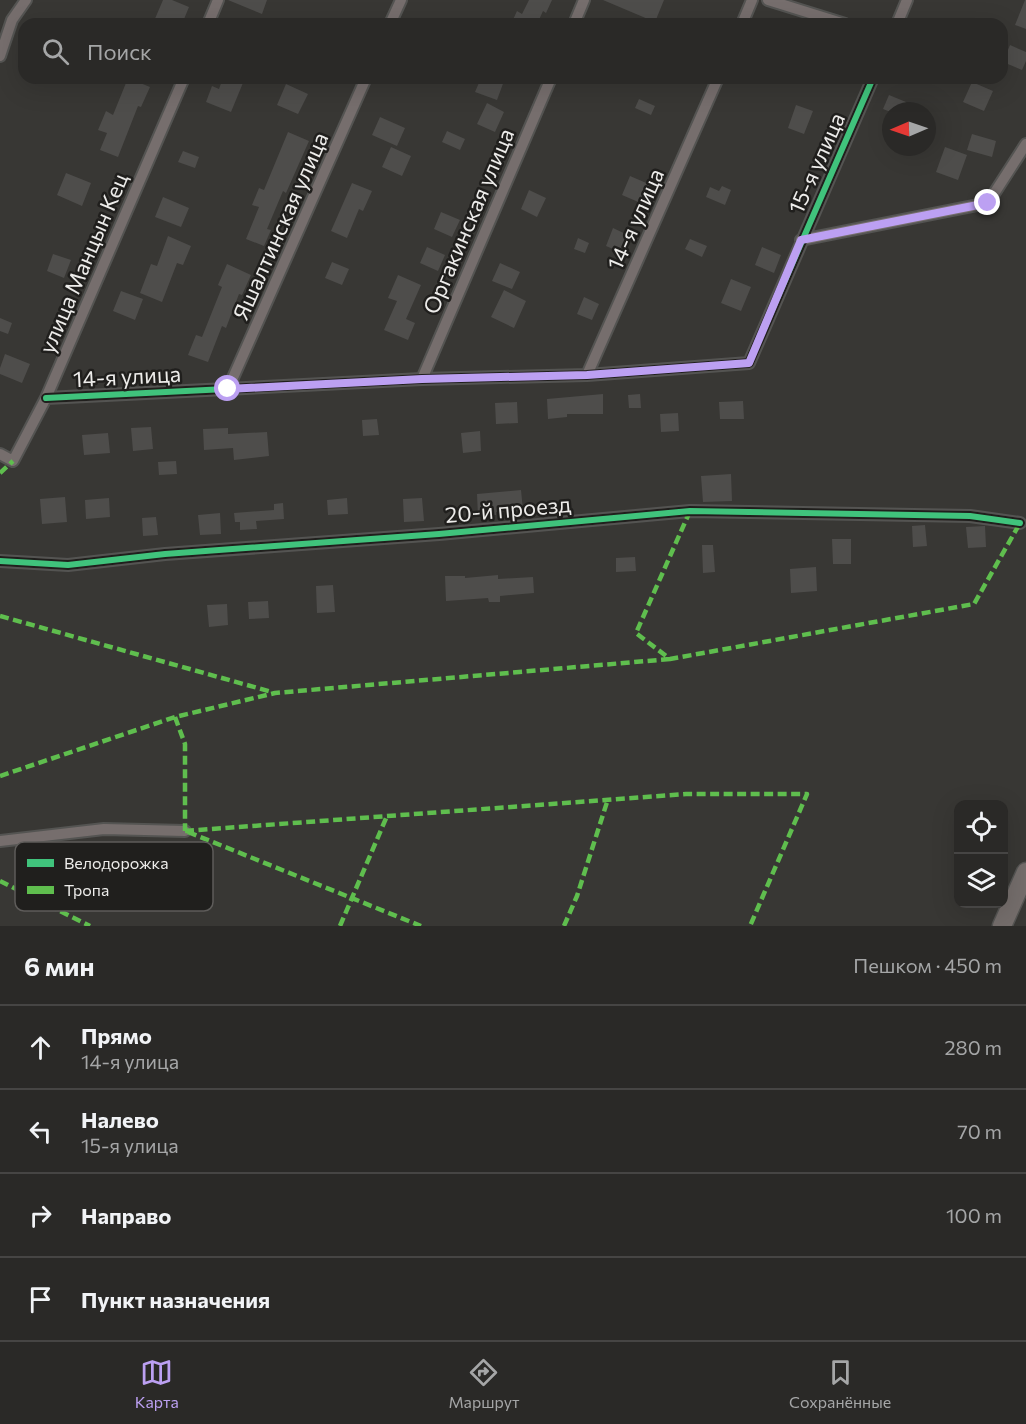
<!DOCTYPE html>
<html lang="ru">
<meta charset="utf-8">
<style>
body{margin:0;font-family:Commissioner,sans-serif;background:#32312f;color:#f1f3f6}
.controls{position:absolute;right:18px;bottom:18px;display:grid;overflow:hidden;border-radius:12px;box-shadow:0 6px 24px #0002}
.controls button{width:54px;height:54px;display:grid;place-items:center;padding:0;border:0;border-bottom:2px solid #464544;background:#2a2927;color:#f1f3f6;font:30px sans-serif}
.compass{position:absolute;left:882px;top:102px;width:54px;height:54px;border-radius:50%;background:#2a2927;box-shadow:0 6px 24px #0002;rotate:268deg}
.stop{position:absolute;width:18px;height:18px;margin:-14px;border:4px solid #bca0f2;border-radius:50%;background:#fff}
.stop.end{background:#bca0f2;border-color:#fff;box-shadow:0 2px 6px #0008}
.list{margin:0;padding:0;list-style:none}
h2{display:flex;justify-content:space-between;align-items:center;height:78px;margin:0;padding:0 24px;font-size:26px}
h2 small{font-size:20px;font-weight:400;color:#a5a6a7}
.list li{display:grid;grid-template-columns:39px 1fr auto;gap:18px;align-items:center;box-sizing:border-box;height:84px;padding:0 24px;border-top:2px solid #464544}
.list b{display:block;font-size:22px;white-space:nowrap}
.list p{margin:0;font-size:20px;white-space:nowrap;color:#a5a6a7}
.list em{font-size:20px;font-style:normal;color:#a5a6a7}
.icon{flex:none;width:33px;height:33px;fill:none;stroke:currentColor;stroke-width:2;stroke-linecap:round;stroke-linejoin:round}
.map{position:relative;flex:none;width:1026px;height:926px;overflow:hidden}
.search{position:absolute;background:#2a2927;box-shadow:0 6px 24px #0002;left:18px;right:18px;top:18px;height:66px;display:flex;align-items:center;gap:15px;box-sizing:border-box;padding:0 21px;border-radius:18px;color:#a5a6a7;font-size:22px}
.sheet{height:414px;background:#2a2927}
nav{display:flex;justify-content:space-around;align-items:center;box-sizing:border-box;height:84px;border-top:2px solid #464544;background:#2a2927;font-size:16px;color:#a5a6a7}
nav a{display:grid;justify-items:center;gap:3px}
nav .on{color:#bca0f2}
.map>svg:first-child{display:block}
</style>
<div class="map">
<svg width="1026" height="926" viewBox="0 0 1026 926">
<rect width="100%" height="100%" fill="#383734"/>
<!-- building -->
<path fill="#4e4d4b" d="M 163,0 L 172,0 L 189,7 L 182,24 L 163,24 L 154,21 Z
M 228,0 L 267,0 L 262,14 Z
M 529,0 L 552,0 L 546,13 L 543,11 L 538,22 L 544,24 L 511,24 L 517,11 L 522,14 Z
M 603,0 L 664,0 L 655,22 Z
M 1025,0 L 1026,0 L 1026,29 L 1015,25 Z
M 1010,45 L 1026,52 L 1026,61 L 1022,70 L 1003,62 Z
M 128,78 L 150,87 L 141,107 L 138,106 L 118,157 L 100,150 L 107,133 L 98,130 L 106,111 L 113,115 Z
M 223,78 L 245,78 L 231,112 L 206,102 L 212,86 L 219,89 Z
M 481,78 L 496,78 L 504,81 L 497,100 L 475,92 Z
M 972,82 L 993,91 L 984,111 L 963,102 Z
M 286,84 L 308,94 L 298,114 L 277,105 Z
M 889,95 L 906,102 L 902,111 L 888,111 L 883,109 Z
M 639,99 L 655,106 L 651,115 L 635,108 Z
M 487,103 L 504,112 L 495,132 L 477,124 Z
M 796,105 L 813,111 L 804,134 L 788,128 Z
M 380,117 L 405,128 L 397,146 L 372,135 Z
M 447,131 L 465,139 L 460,150 L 442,142 Z
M 288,132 L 309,141 L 286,193 L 283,191 L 267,229 L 271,230 L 264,246 L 246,239 L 259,207 L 252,205 L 259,188 L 264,190 Z
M 972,134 L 996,141 L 992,157 L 967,150 Z
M 391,147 L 411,156 L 402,176 L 382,167 Z
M 945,147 L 967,155 L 958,180 L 936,172 Z
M 183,151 L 199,157 L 195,168 L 178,162 Z
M 66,173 L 91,183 L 82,206 L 57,195 Z
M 630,176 L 651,185 L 643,204 L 622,195 Z
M 352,183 L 372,191 L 363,211 L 359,209 L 347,238 L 331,231 Z
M 722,186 L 731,190 L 725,205 L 706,197 L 710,187 L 719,191 Z
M 529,190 L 546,198 L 537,217 L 521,209 Z
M 163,197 L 189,208 L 181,227 L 155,217 Z
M 441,212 L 460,220 L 452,237 L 434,229 Z
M 613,228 L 632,237 L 625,254 L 606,246 Z
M 168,236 L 191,246 L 183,265 L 177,263 L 162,302 L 140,293 L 151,264 L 157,266 Z
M 578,238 L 589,243 L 585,253 L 574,249 Z
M 690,239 L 707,246 L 702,257 L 685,249 Z
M 427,247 L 445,255 L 438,271 L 420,263 Z
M 762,247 L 781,255 L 774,273 L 755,265 Z
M 53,254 L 71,260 L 64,278 L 47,271 Z
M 332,262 L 349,269 L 342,285 L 325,278 Z
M 500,263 L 520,272 L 512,289 L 492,281 Z
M 227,264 L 251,275 L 242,295 L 239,294 L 226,328 L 222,326 L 208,362 L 188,355 L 196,335 L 202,337 L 222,287 L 218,285 Z
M 398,275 L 421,285 L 406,319 L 415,323 L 408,340 L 384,330 L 397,301 L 388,298 Z
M 731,279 L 751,287 L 741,311 L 721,303 Z
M 504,290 L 526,301 L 514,328 L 491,317 Z
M 121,291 L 143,299 L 135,320 L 113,311 Z
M 584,297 L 599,304 L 592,320 L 577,314 Z
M 0,318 L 12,323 L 8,334 L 0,331 Z
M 5,354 L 30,364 L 22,383 L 0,374 L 0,368 Z
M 603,394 L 603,414 L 567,414 L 567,417 L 548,419 L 547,399 Z
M 640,394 L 641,408 L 629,408 L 628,395 Z
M 743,401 L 744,419 L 720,419 L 719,402 Z
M 517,402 L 518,423 L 496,424 L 495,403 Z
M 678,413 L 679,431 L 661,432 L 660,414 Z
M 377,419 L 379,435 L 363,436 L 362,420 Z
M 151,427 L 153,449 L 133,451 L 131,428 Z
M 228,428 L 228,434 L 267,432 L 269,456 L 234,460 L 233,448 L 204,450 L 203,429 Z
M 480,431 L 481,451 L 463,453 L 461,433 Z
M 108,433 L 110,453 L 84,455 L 82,435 Z
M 176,461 L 177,474 L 159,475 L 158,462 Z
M 731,474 L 732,501 L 703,502 L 701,476 Z
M 521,490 L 523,510 L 496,512 L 496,515 L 478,516 L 477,494 Z
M 65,497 L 67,522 L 42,524 L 40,499 Z
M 109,498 L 110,517 L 86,519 L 85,500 Z
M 347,498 L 348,514 L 328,515 L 327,500 Z
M 422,498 L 424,521 L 404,522 L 403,499 Z
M 283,503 L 284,519 L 256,521 L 257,529 L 240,530 L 240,522 L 235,522 L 234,513 L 274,510 L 274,504 Z
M 220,513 L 221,534 L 200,535 L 198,515 Z
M 156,517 L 158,535 L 143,536 L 142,518 Z
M 925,525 L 927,546 L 913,547 L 912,526 Z
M 985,526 L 986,547 L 968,548 L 966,527 Z
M 832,539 L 851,539 L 851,564 L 833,564 Z
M 702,545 L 713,545 L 715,572 L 703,573 Z
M 635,557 L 636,571 L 616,572 L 616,558 Z
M 816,567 L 817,591 L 791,593 L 790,569 Z
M 498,575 L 498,579 L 533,577 L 534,593 L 500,596 L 500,602 L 489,602 L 488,598 L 446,601 L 445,576 L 465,576 L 465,578 Z
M 333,585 L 335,612 L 317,613 L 316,586 Z
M 268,601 L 269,618 L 249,619 L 248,602 Z
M 227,604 L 228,625 L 209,627 L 207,605 Z"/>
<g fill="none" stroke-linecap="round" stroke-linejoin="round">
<defs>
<path id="minor" d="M 768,0 L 845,24
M 208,24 L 218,0
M 390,24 L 401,0
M 574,24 L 584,0
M 742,24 L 752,0
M 897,24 L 907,0
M 0,56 L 12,20 L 26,0
M 801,240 L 988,203 L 1026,144
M 587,375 L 718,78
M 422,379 L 551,78
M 228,389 L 366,78
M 46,398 L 422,379 L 587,375 L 749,363 L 873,78
M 0,454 L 13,461 L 46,398 L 184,78
M 0,561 L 68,565 L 165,554 L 439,534 L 690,511 L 970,516 L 1020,523
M 0,841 L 104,829 L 185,831"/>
<path id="trunk" d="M 1002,926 L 1026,872"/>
</defs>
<!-- minor casing -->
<use href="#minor" stroke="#545452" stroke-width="14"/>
<!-- trunk casing -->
<use href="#trunk" stroke="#545452" stroke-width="21"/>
<!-- minor -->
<use href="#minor" stroke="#766e6d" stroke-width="10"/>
<!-- trunk -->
<use href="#trunk" stroke="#746d6b" stroke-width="18"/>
<!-- quiet -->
<path stroke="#5fbe4e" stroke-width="4.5" stroke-dasharray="9 4.5" stroke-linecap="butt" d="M 0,473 L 13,461
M 690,511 L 636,633 L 670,659 L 974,604 L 1020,523
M 0,616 L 272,692
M 175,717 L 185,744 L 185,831
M 0,776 L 175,717 L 275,693 L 670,659
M 185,831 L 686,794 L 807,794 L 750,926
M 188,832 L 421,926
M 0,881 L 90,926
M 340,926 L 387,816
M 564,926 L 577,896 L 608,799"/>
<defs>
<path id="cycleway" d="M 46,398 L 422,379 L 587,375 L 749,363 L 873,78
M 0,561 L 68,565 L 165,554 L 439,534 L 690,511 L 970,516 L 1020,523"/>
</defs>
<!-- cycleway casing -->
<use href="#cycleway" stroke="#201f1d" stroke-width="10"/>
<!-- cycleway -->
<use href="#cycleway" stroke="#40c37c" stroke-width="6"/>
</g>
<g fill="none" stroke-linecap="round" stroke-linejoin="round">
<!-- route -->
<path stroke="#bca0f2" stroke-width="8" d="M 228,389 L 422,379 L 587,375 L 749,363 L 801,240 L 988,203"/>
</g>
<g text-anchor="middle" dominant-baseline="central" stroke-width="5" stroke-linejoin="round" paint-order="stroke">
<!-- street labels -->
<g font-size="22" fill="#edecea" stroke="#201f1d">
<text transform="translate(816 163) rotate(-66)">15-я улица</text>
<text transform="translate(635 219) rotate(-66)">14-я улица</text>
<text transform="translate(468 221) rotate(-67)">Оргакинская улица</text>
<text transform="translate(280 226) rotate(-66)">Яшалтинская улица</text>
<text transform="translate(83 263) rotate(-67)">улица Манцын Кец</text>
<text transform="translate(127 376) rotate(-3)">14-я улица</text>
<text transform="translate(508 509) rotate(-5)">20-й проезд</text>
</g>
</g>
<!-- legend -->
<rect x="15" y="842" width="198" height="69" rx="9" fill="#201f1d" stroke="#5e5c5a" stroke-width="1.5"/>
<rect x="27" y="859" width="27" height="8" fill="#40c37c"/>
<rect x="27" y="886" width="27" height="8" fill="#5fbe4e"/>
<g font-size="16" fill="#edecea">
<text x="64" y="869">Велодорожка</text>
<text x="64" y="896">Тропа</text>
</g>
</svg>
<div class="controls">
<button><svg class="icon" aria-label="locate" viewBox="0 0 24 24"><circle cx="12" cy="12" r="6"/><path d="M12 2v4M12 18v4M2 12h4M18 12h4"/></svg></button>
<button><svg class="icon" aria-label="layers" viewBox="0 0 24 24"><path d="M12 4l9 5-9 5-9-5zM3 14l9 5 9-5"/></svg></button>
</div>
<svg class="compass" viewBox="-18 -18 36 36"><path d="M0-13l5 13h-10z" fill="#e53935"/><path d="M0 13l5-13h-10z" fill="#a5a6a7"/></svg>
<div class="stop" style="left:228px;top:389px"></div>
<div class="stop end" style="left:988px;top:203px"></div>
<div class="search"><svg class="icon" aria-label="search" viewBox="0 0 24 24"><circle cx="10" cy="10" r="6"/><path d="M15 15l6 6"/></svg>Поиск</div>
</div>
<section class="sheet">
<h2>6 мин<small>Пешком · 450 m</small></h2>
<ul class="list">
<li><svg class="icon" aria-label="ahead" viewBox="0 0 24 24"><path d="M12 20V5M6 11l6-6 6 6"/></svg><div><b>Прямо</b><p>14-я улица</p></div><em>280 m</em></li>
<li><svg class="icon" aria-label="left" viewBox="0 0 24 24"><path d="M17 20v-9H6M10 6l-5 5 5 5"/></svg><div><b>Налево</b><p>15-я улица</p></div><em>70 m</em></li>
<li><svg class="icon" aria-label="right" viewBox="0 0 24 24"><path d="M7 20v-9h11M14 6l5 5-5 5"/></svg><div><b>Направо</b></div><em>100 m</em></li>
<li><svg class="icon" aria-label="arrive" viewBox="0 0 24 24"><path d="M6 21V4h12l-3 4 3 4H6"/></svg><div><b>Пункт назначения</b></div></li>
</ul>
</section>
<nav>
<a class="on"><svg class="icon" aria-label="map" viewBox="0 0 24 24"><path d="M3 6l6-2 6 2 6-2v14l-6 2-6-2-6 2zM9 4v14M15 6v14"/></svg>Карта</a>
<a><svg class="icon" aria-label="directions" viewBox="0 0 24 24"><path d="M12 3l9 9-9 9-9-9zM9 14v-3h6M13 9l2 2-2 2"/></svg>Маршрут</a>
<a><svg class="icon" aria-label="saved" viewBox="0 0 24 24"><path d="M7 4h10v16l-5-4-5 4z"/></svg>Сохранённые</a>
</nav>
